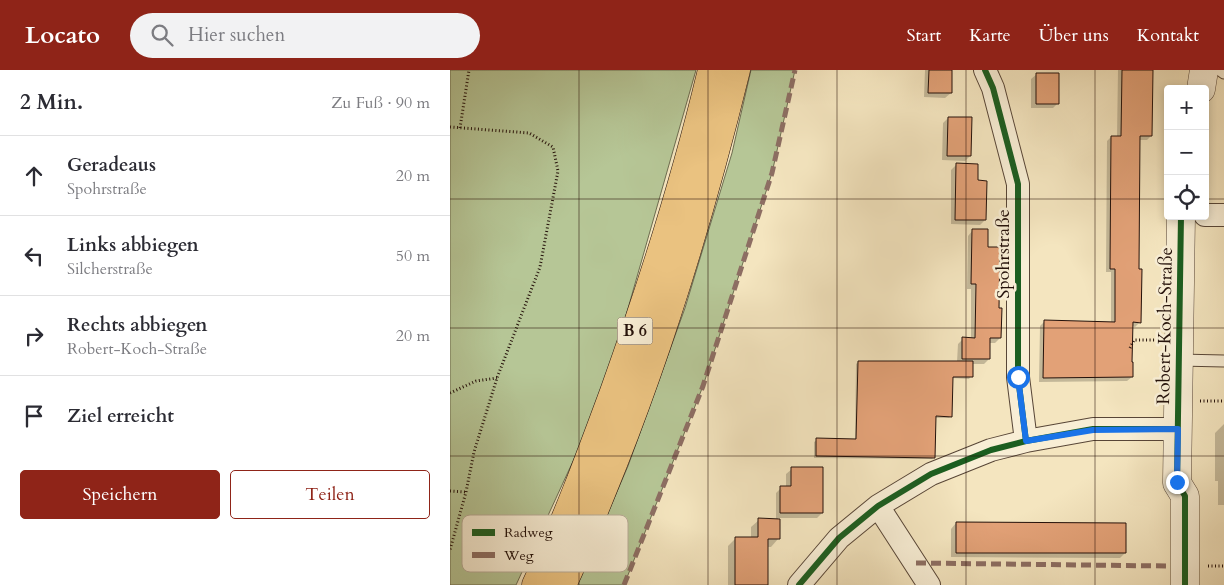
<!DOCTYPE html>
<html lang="de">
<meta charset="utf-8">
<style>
body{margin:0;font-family:Cardo,serif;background:#f2f2f3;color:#2b2b33}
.controls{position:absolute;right:15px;top:15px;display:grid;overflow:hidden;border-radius:5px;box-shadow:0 2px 8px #0003}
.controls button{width:45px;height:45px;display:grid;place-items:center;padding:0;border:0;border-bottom:1px solid #e1e1e2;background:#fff;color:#2b2b33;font:25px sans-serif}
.stop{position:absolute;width:15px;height:15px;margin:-11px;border:4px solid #1a73e8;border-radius:50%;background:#fff}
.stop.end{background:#1a73e8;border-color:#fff;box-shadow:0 1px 5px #0008}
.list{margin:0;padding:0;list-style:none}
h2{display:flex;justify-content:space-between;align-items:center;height:65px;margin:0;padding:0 20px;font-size:21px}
h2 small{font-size:16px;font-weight:400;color:#7c7c81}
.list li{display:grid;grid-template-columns:32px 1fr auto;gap:15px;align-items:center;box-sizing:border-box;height:80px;padding:0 20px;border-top:1px solid #e1e1e2}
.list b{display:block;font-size:19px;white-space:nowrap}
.list p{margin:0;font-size:16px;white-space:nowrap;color:#7c7c81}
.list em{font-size:16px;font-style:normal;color:#7c7c81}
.actions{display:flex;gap:10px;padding:15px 20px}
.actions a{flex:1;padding:11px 0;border:1px solid #8f2418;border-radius:5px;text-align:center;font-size:18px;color:#8f2418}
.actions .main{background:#8f2418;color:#fff}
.icon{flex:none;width:28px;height:28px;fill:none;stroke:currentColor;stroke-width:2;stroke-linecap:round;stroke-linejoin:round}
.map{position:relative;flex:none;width:774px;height:515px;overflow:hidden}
header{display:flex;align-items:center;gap:30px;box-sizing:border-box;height:70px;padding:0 25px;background:#8f2418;color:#fff}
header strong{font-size:24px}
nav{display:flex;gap:28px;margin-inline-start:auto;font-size:18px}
.search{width:350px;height:45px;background:#f2f2f3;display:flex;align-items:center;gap:12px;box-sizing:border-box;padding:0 18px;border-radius:28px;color:#7c7c81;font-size:19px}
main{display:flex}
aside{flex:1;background:#fff}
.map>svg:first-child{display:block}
</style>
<header>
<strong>Locato</strong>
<div class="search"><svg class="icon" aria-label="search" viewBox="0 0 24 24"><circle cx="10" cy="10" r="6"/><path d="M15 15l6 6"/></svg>Hier suchen</div>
<nav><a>Start</a><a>Karte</a><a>Über uns</a><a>Kontakt</a></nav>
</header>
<main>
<aside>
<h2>2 Min.<small>Zu Fuß · 90 m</small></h2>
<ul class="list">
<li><svg class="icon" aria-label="ahead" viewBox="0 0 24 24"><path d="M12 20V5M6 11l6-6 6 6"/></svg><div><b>Geradeaus</b><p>Spohrstraße</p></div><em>20 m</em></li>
<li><svg class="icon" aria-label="left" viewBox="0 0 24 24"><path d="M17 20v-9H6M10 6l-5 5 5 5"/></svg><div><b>Links abbiegen</b><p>Silcherstraße</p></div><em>50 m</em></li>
<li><svg class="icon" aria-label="right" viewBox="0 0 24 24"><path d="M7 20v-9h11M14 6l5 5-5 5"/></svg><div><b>Rechts abbiegen</b><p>Robert-Koch-Straße</p></div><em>20 m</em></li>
<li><svg class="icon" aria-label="arrive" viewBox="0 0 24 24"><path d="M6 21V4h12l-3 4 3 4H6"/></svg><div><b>Ziel erreicht</b></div></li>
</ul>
<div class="actions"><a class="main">Speichern</a><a>Teilen</a></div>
</aside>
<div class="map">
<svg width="774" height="515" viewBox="0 0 774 515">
<rect width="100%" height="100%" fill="#f4e5bf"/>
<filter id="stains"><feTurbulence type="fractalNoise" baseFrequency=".004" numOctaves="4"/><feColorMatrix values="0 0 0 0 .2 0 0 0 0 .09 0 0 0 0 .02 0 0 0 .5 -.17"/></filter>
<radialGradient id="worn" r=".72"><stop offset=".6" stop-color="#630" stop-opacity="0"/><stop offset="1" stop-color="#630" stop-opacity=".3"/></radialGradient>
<!-- green -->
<path fill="#b6c696" stroke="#6d6c50" d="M 0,0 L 246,0 L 153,326 L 66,515 L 0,515 Z
M 301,0 L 345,0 L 322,103 L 253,316 L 174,515 L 127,515 L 178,396 L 235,238 L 282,83 Z"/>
<!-- shadow -->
<path fill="#0003" d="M 475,0 L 501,0 L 501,23 L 495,28 L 474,27 Z
M 668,0 L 702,0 L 701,66 L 697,70 L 688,70 L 687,200 L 690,252 L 685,257 L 682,256 L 682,307 L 677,311 L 589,312 L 590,256 L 594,252 L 661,253 L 661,202 L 656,202 L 657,71 L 661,67 L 667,67 Z
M 587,4 L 608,33 L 603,38 L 581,38 L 581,9 Z
M 498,48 L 520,86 L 515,91 L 492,90 L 493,53 Z
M 507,94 L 527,112 L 535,150 L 530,155 L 501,154 L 501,100 Z
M 523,160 L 537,178 L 547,240 L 550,268 L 545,273 L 539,273 L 539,289 L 534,294 L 521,294 L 521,306 L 519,309 L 502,308 L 501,346 L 499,348 L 485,348 L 484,387 L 482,389 L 364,388 L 364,372 L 367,370 L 405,370 L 406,294 L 408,292 L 507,292 L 508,274 L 513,269 L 521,269 L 521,219 L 517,219 L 518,166 Z
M 774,354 L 774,435 L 768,435 L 768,411 L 765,411 L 765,363 Z
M 342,399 L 372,443 L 367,448 L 328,448 L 328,469 L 321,477 L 317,477 L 317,515 L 278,515 L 278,476 L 286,468 L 301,469 L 301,457 L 309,450 L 326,450 L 326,423 L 331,418 L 336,418 L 336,404 Z
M 506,453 L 675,483 L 670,488 L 501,487 L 501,459 Z"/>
<!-- building -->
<path fill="#e2a177" stroke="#24110a" d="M 479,0 L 502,0 L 502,23 L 478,23 Z
M 672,0 L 703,0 L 702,66 L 690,66 L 689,199 L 692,199 L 691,253 L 683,252 L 682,292 L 683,292 L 683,307 L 593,308 L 594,250 L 665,252 L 665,199 L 660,199 L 661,66 L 671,66 Z
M 586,3 L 609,3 L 609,34 L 586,34 Z
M 498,47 L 522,47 L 521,86 L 497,86 Z
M 506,93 L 528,94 L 528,110 L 537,111 L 536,150 L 505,150 Z
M 522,159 L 538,159 L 538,177 L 550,177 L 549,238 L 552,238 L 551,268 L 540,268 L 540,289 L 512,289 L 512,267 L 525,268 L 526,214 L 521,214 Z
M 408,291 L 523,291 L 523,307 L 503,307 L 502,347 L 486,346 L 485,388 L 366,386 L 366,368 L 406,369 Z
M 341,397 L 373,397 L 373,443 L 330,443 L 330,416 L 341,416 Z
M 308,448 L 330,449 L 330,469 L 318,469 L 318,515 L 285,515 L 285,467 L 308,467 Z
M 506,452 L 676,453 L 676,483 L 506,483 Z"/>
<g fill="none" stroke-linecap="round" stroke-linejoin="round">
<defs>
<path id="service" d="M 770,0 L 774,3
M 729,290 L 774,291"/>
<path id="minor" d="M 535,0 L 543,18 L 568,114 L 568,307 L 576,371
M 755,145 L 774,145
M 428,436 L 479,515
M 349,515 L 389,468 L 428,436 L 481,404 L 541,380 L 576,371 L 643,359 L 728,359"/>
<path id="tertiary" d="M 751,19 L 754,0
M 731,146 L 727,413 L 735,426 L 735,515"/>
<path id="trunk" d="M 86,515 C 116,452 140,387 164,322 C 202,216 236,109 262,0
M 112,515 C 127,484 139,453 152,421 C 208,285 251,143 286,0"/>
</defs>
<!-- service casing -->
<use href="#service" stroke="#584637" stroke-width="13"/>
<!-- minor casing -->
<use href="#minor" stroke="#584637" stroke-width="24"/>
<!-- tertiary casing -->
<use href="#tertiary" stroke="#584637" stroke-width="29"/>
<!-- trunk casing -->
<use href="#trunk" stroke="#24110a" stroke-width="29"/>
<!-- path -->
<path stroke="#24110a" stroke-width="3" stroke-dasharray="1 2.5" stroke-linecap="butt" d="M 0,57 L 79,63 L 103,77 L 108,101 L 90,197 L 47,308 L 24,382 L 16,422 L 0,480
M 10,58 L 19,0
M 680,278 L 684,270 L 706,270
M 0,323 L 26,311 L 47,308
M 750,331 L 774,331
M 0,421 L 16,422
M 758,496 L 774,496"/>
<!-- service -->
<use href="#service" stroke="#f8eed5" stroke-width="11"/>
<!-- minor -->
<use href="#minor" stroke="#f8eed5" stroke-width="22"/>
<!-- tertiary -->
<use href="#tertiary" stroke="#f8eed5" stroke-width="28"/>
<!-- trunk -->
<use href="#trunk" stroke="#eac280" stroke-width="28"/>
<!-- quiet -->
<path stroke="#8d6e63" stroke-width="5" stroke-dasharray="10 5" stroke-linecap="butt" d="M 466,493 L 717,496
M 174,515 L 253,316 L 322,103 L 345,0"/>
<defs>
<path id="cycleway" d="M 535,0 L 543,18 L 568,114 L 568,307 L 576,371
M 731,146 L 727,413 L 735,426 L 735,515
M 349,515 L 389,468 L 428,436 L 481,404 L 541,380 L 576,371 L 643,359 L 728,359"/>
</defs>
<!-- cycleway casing -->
<use href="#cycleway" stroke="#f8eed5" stroke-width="9"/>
<!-- cycleway -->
<use href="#cycleway" stroke="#1b5e20" stroke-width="6"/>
</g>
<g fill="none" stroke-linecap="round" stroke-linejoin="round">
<!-- route -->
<path stroke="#1a73e8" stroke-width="6" d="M 568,307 L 576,371 L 643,360 L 728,359 L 727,412"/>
</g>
<!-- grid -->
<path fill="none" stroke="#24110a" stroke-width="1" stroke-opacity="0.55" d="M 129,0 L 129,515M 258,0 L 258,515M 387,0 L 387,515M 516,0 L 516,515M 645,0 L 645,515M 0,129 L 718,129M 755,129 L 774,129M 0,258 L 774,258M 0,386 L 774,386"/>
<g text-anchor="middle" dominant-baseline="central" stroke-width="5" stroke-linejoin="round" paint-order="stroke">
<!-- shield labels -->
<rect fill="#f8eed5" stroke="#645347" stroke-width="1" x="167.5" y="247.5" width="35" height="27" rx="4"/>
<g font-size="16" font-weight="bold" fill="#24110a">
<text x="185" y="261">B 6</text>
</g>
<!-- street labels -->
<g font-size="18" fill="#24110a" stroke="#f8eed5">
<text transform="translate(553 184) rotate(-90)">Spohrstraße</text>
<text transform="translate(715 256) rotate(-89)">Robert-Koch-Straße</text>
</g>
</g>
<!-- legend -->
<rect x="12" y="445" width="166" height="57" rx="8" fill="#f8eed5" stroke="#b8ac98" stroke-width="1"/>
<rect x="22" y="459" width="23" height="7" fill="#1b5e20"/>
<rect x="22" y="482" width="23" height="6" fill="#8d6e63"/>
<g font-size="14" fill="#24110a">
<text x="54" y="467">Radweg</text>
<text x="54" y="490">Weg</text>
</g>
<rect width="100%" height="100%" filter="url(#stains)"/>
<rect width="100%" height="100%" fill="url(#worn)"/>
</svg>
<div class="controls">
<button>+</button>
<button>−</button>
<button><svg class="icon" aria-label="locate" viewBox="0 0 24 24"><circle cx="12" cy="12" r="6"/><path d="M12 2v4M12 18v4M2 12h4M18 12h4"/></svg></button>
</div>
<div class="stop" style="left:568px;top:307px"></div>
<div class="stop end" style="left:727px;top:412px"></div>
</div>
</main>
